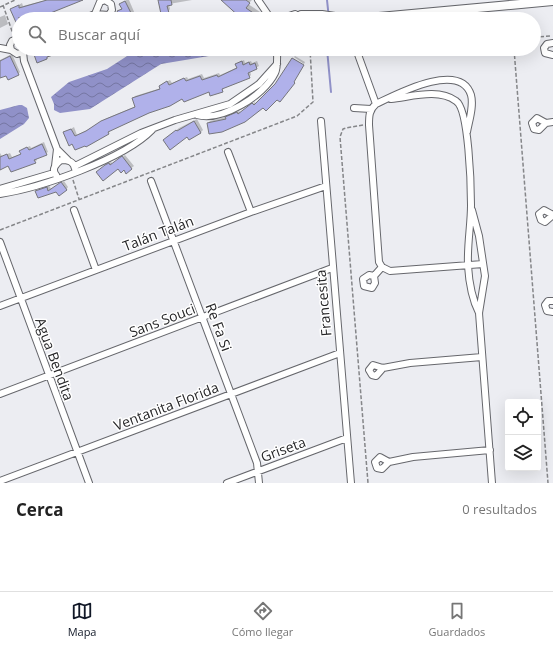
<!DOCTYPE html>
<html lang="es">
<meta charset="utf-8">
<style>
body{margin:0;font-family:"Open Sans",sans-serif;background:#f2f2f2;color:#222}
.controls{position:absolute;right:12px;bottom:12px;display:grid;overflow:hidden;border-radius:4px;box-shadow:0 4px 16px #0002}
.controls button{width:36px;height:36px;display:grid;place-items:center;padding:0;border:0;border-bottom:1px solid #e0e0e0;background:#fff;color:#222;font:20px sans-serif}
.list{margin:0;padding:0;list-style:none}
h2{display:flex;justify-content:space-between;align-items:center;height:52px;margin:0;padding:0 16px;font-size:17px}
h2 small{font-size:13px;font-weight:400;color:#767676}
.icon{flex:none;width:22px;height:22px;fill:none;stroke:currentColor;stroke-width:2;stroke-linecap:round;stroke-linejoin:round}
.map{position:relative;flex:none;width:553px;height:483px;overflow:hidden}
.search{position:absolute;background:#fff;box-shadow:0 4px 16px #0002;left:12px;right:12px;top:12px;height:44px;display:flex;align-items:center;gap:10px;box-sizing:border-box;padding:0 14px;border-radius:22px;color:#767676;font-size:15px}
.sheet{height:108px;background:#fff}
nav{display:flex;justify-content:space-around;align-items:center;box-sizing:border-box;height:56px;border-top:1px solid #e0e0e0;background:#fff;font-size:11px;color:#767676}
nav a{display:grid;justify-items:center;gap:2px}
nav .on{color:#111827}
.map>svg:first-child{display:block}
</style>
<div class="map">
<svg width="553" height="483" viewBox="0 0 553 483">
<defs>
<pattern id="water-waves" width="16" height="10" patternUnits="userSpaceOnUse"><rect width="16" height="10" fill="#9091c8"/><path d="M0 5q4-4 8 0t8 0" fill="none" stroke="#7576a2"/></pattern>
</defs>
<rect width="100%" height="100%" fill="#ecedf2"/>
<!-- water -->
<path fill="url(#water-waves)" d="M 138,49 L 242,49 L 242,51 L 236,56 L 209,56 L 161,64 L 90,109 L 60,113 L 54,110 L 54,104 L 51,97 L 69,82 L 107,69 Z
M 19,105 L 22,105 L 27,108 L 29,118 L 24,124 L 0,139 L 0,110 Z"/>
<!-- shadow -->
<path fill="#0003" d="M 46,0 L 82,0 L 24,19 L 19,19 L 19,21 L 12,9 L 22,3 L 23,6 Z
M 126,0 L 129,0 L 135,14 L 127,19 L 110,19 L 120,14 L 118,11 L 123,8 L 121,4 Z
M 159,0 L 192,0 L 169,4 L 170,9 L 168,12 Z
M 225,0 L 252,0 L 248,4 L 260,12 L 257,16 L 262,19 L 243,19 Z
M 5,15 L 8,24 L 0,28 L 0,17 Z
M 295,49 L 303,49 L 295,51 Z
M 12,54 L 20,72 L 18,74 L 7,74 L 0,77 L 0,60 Z
M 295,56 L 305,62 L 304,64 L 294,57 Z
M 244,60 L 245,63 L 251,61 L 252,63 L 257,61 L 259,66 L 250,71 L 251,75 L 249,77 L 224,88 L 222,91 L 210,91 L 183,98 L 110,130 L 109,133 L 93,143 L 64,133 L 74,127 L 77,135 L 89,129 L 105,119 L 136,106 L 133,99 L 135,96 L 161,88 L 162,84 L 170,80 L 172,83 L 187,77 L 188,79 L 202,74 L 204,78 L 219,73 L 220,75 L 238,67 L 236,64 Z
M 295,79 L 282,98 L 277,98 L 245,121 L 208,123 L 210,121 L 226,117 L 239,111 L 240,112 L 255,102 L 256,104 Z
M 197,119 L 203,130 L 201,132 L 189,139 L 187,135 L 166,138 L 179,128 Z
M 44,142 L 48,152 L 36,158 L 37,160 L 35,162 L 28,166 L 27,164 L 9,165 L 0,168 L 0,153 L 2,156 L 10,153 L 12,157 L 22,154 L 23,149 L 30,146 L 31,148 Z
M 125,155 L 134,166 L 126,172 L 124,169 L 118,167 L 100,170 L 109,163 L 111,162 L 113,164 Z
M 64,181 L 68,187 L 66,190 L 36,191 L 49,185 L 51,189 Z"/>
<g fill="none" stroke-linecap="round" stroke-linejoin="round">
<!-- stream -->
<path stroke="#9091c8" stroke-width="2" d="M 327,0 L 329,19
M 327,49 L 331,92"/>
</g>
<!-- building -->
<path fill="#b0b1ea" stroke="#76767c" d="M 47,0 L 83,0 L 48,14 L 26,19 L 20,19 L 19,17 L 19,29 L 10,9 L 19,5 L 19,8 Z
M 158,0 L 171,0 L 172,5 L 167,6 L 169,13 L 161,14 Z
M 221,0 L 246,0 L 250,3 L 246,8 L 262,19 L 242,19 Z
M 125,1 L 133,17 L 121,19 L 117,11 L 122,9 L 119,4 Z
M 32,49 L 68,49 L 68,50 L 47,57 L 47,59 L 37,63 Z
M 10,56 L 19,75 L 8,80 L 6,76 L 0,78 L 0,61 Z
M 292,58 L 304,65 L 294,82 L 295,83 L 280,102 L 277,100 L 266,111 L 263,108 L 245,122 L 222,132 L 209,134 L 207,123 L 226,119 L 225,117 L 237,112 L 238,114 L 252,103 L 254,105 L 275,84 Z
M 242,61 L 243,65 L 249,62 L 250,65 L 255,63 L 257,69 L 248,73 L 250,78 L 222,89 L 223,92 L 210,96 L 209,92 L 184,102 L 182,99 L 170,106 L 149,113 L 108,132 L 109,134 L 86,147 L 85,146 L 75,150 L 72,144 L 69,146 L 63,132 L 71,129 L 75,136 L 86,131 L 101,121 L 135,107 L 132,98 L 160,89 L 159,86 L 167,81 L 169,85 L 184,78 L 186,81 L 200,76 L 202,80 L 217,75 L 218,77 L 237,68 L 235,64 Z
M 194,121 L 201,133 L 189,140 L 187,137 L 170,150 L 163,140 L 176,130 L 177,131 Z
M 42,144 L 47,155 L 34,160 L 36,163 L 11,172 L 8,166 L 0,170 L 0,157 L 7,154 L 9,159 L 21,154 L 19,151 L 27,147 L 29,150 Z
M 122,156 L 132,169 L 126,174 L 124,170 L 121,173 L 118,169 L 103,181 L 96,172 L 105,165 L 109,163 L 110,165 Z
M 61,182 L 67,190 L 59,196 L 56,192 L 38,198 L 35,191 L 47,187 L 48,191 Z"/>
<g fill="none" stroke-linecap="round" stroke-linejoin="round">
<defs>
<path id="minor" d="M 258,0 L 271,19
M 301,14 L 322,14 L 348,18
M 83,19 L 95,14 L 109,15 L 112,10 L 111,4 L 105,0 L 100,2 L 95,14
M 280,19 L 295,14
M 307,19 L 319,15
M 553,43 L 547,44 L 544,48 L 545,53 L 553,55
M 0,48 L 11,50 L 17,54 L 23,52 L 25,49
M 356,49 L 376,104
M 11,50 L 10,45 L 12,41 L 19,38
M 23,52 L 24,61 L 57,149
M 391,99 C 411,97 438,88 456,101 C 469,109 471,187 471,205 C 471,225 467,245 468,266 C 469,282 472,299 479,313
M 354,108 L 371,109
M 197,115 C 221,122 264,96 275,73 C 278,67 277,57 277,49
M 321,121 L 351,483
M 546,123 L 539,130 L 534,129 L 532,123 L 537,118 L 546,123 L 553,122
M 228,152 L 251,212
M 55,166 L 57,149 L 69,161
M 75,166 L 141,133 L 175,120 L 230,104 L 259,84 L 277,64
M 56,175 C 51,169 56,164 61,160 C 68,160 74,161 75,169
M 151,181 L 257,463 L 259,483
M 0,189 L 54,173
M 0,194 C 40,188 124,159 152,130
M 74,210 L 96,270
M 472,210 L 479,236 L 485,276 L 479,313 L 492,483
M 553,215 L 544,210 L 539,214 L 541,220 L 545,222 L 553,215
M 0,242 L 89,483
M 382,267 L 390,271 L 483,264
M 374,276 L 375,283 L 372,288 L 364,286 L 363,279 L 369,275 L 374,276 L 382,267 L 379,262 L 369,125 C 369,116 369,110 376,104 C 395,95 460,60 471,95 C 474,106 469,121 467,132
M 553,301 L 548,301 L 545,305 L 547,311 L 553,312
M 0,306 L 251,212 L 326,186
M 383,368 L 376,376 L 372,375 L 369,370 L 373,365 L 383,368 L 410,363 L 482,357
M 0,394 L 332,268
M 389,462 L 380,457 L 375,462 L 377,468 L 382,469 L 389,462 L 413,457 L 490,450
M 0,481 L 340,353
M 227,483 L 347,438"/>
<path id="tertiary" d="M 348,18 L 368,18 L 553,1"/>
</defs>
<!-- minor casing -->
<use href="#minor" stroke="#66676c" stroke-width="8"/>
<!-- tertiary casing -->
<use href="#tertiary" stroke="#66676c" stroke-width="10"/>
<!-- path -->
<path stroke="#858689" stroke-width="1.5" stroke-dasharray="4 2" stroke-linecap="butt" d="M 3,5 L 13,34
M 0,7 L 15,0
M 534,37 L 551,36
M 514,49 L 548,483
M 363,125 L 346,128 L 343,129 L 340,137 L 368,483
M 73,180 L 79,199
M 0,230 L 297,116 L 313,102 L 310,49"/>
<!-- minor -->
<use href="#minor" stroke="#fff" stroke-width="6"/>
<!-- tertiary -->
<use href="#tertiary" stroke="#fff" stroke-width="8"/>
</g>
<g text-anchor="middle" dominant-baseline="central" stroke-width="3" stroke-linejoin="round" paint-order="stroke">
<!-- street labels -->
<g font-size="14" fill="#262628" stroke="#fff">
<text transform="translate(158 233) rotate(-21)">Talán Talán</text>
<text transform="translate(323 303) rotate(-95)">Francesita</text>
<text transform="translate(162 320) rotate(-21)">Sans Souci</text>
<text transform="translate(219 327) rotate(70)">Re Fa Si</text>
<text transform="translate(55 359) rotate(70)">Agua Bendita</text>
<text transform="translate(166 406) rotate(-21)">Ventanita Florida</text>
<text transform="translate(283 449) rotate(-20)">Griseta</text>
</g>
</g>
</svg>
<div class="controls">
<button><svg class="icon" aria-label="locate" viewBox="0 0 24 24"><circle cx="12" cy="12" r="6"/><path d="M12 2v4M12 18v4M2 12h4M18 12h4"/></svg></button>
<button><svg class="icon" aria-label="layers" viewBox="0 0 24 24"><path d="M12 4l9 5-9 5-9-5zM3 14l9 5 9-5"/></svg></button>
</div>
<div class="search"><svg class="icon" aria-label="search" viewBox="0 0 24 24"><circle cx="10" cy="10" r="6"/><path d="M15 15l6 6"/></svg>Buscar aquí</div>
</div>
<section class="sheet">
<h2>Cerca<small>0 resultados</small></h2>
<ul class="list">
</ul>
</section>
<nav>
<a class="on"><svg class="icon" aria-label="map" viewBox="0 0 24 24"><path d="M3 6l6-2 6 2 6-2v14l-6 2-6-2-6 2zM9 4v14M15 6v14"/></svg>Mapa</a>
<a><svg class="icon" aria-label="directions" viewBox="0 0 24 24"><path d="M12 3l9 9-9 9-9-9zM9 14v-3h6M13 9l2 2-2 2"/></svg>Cómo llegar</a>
<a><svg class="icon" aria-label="saved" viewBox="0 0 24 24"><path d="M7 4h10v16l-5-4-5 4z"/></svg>Guardados</a>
</nav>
